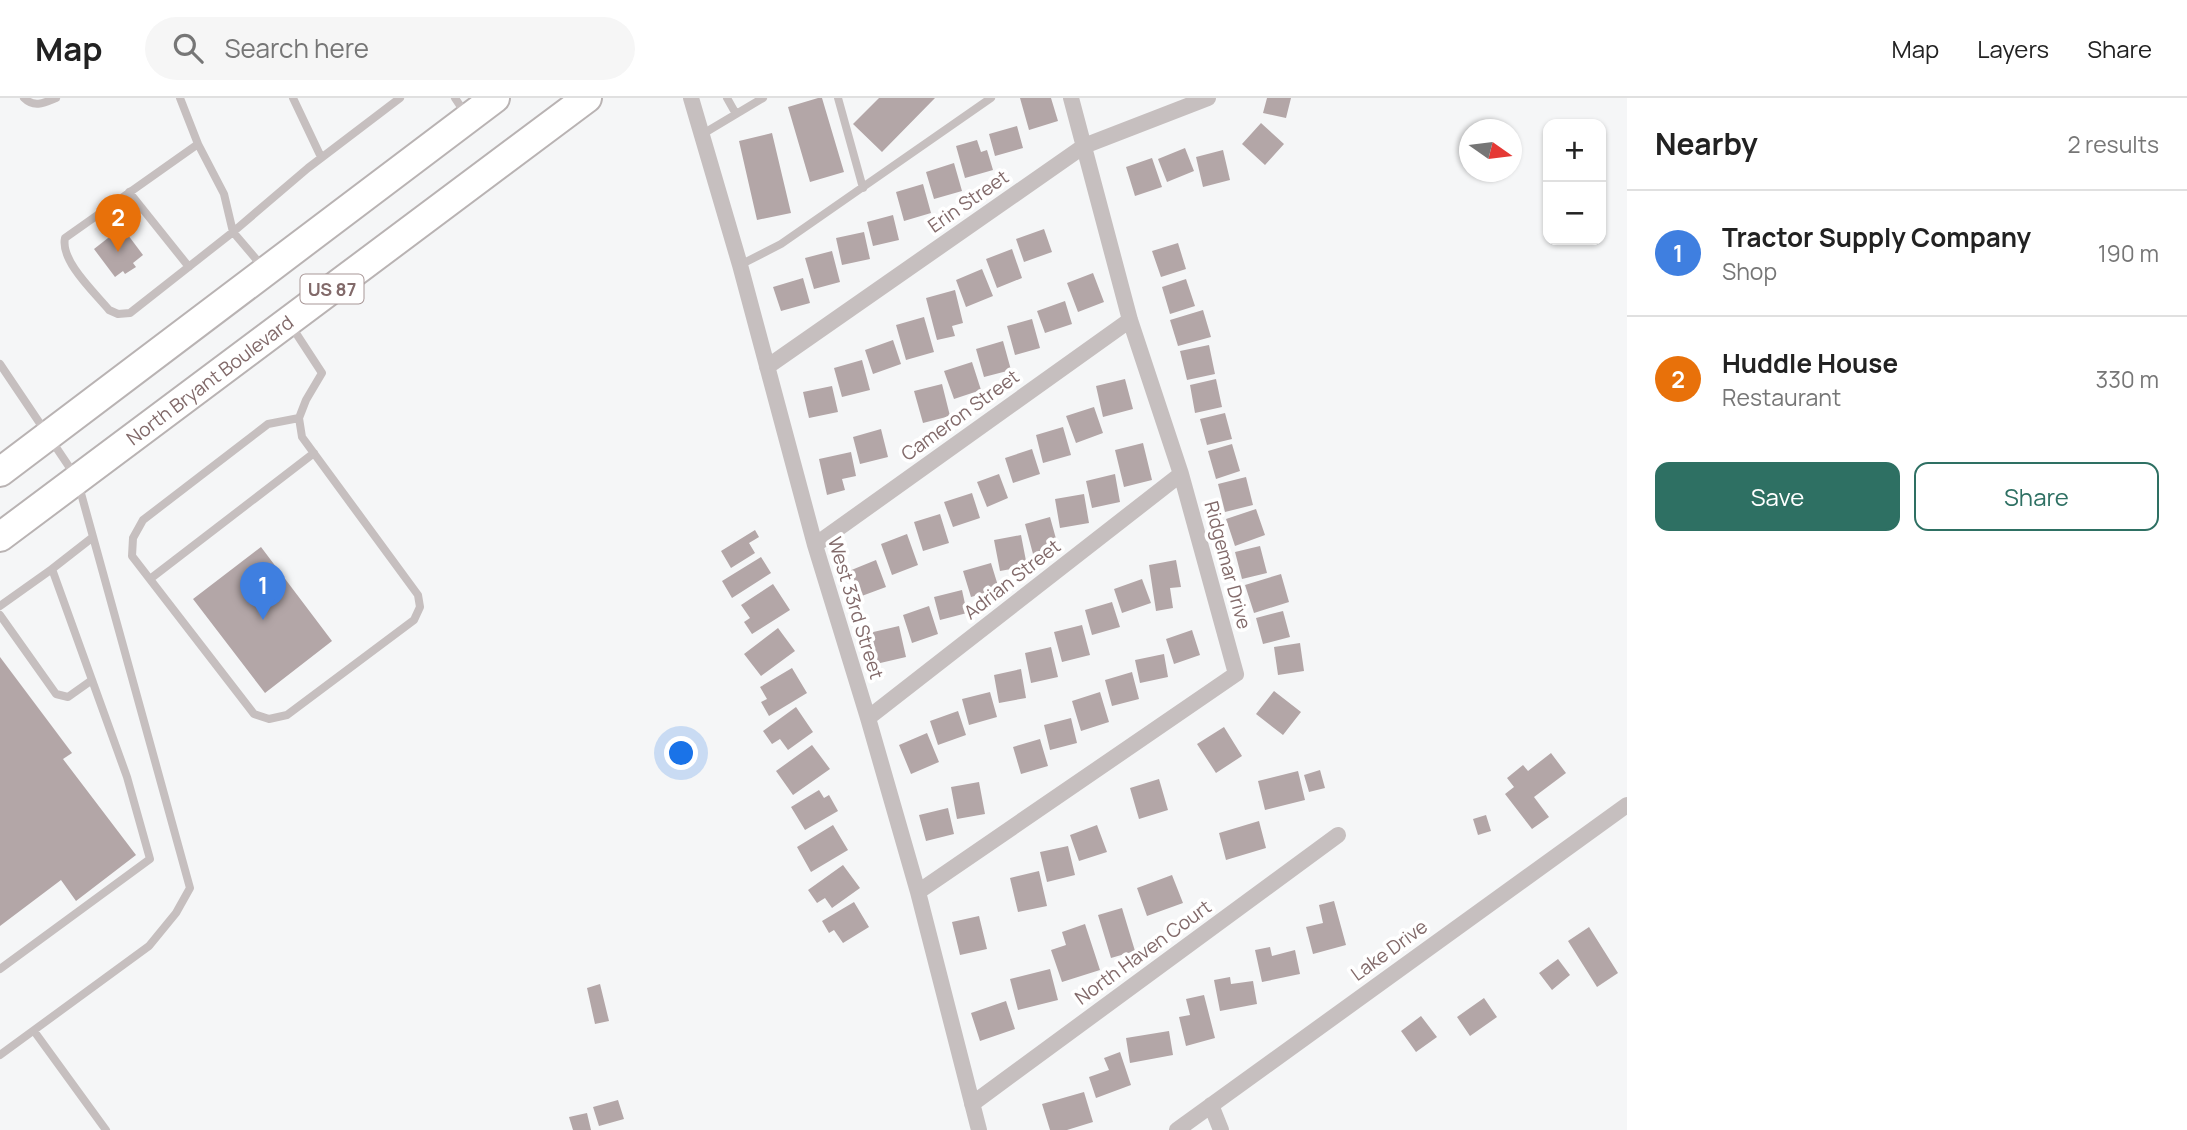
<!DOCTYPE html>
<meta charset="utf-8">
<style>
body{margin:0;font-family:Manrope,sans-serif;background:#f6f6f6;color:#222}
.controls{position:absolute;right:21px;top:21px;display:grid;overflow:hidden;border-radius:14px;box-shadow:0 2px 5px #0004}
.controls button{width:63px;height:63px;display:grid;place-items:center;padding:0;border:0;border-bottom:2px solid #e0e0e0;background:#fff;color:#222;font:35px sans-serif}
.compass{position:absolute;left:1459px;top:21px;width:63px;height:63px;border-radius:50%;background:#fff;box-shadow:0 2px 5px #0004;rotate:104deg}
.you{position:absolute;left:682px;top:656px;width:24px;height:24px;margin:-18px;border:5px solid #fff;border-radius:50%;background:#1a73e8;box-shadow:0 0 0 10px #1a73e833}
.badge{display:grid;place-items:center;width:46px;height:46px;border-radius:50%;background:#2e7063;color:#fff;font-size:23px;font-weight:700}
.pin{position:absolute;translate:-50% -58px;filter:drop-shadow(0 2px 4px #0008)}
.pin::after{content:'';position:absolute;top:37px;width:24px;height:21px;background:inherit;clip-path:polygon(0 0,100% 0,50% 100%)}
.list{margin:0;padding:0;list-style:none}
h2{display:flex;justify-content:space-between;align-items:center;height:91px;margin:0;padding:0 28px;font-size:30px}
h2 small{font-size:23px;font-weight:400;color:#767676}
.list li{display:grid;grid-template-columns:46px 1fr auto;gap:21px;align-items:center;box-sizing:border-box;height:126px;padding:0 28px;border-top:2px solid #e0e0e0}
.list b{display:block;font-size:26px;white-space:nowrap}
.list p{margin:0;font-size:23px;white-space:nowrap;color:#767676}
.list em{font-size:23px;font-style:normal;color:#767676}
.actions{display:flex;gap:14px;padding:21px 28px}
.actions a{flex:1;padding:16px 0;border:2px solid #2e7063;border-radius:14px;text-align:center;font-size:24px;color:#2e7063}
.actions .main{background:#2e7063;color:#fff}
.icon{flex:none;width:38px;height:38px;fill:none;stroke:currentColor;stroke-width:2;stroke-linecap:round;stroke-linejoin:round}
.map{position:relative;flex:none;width:1627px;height:1032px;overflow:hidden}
header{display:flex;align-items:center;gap:42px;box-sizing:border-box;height:98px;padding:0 35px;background:#fff;border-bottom:2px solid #e0e0e0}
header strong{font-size:33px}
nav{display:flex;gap:38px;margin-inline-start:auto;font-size:24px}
.search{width:490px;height:63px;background:#f6f6f6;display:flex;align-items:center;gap:18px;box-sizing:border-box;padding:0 24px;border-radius:38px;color:#767676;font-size:26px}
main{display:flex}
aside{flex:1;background:#fff}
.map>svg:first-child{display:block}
</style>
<header>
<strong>Map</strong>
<div class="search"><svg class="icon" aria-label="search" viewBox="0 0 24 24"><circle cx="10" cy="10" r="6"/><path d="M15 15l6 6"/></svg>Search here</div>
<nav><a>Map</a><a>Layers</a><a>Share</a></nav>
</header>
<main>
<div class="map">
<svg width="1627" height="1032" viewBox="0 0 1627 1032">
<rect width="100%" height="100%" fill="#f5f6f7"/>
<!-- building -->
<path fill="#b3a6a7" d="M 818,0 L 822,0 L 844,74 L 810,84 L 788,9 Z
M 879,0 L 935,0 L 882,54 L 853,26 Z
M 1020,0 L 1051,0 L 1058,23 L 1029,32 Z
M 1267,0 L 1291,0 L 1286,20 L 1263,15 Z
M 1261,25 L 1284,46 L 1265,67 L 1242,46 Z
M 1017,28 L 1023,50 L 995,58 L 989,36 Z
M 772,35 L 791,115 L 757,122 L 739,43 Z
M 977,42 L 981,54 L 987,52 L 993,72 L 965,80 L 956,48 Z
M 1185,50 L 1194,73 L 1167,84 L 1158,61 Z
M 1223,52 L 1230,82 L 1203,89 L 1196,59 Z
M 1152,60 L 1162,89 L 1135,98 L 1126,69 Z
M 954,65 L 962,93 L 934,101 L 926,74 Z
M 923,86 L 931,115 L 904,123 L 896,94 Z
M 893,117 L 899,142 L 873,148 L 867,124 Z
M 122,129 L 143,157 L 133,165 L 136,169 L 125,176 L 123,173 L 115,179 L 94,151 Z
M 1044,131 L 1052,154 L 1024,164 L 1016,141 Z
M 864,134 L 870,161 L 842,167 L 836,140 Z
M 1178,145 L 1186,171 L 1161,179 L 1152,153 Z
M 1012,151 L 1022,180 L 997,190 L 986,161 Z
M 832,153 L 840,184 L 814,191 L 805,160 Z
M 982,171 L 993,198 L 966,209 L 956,182 Z
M 1093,175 L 1104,204 L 1078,214 L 1067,185 Z
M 803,180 L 810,205 L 781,213 L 773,189 Z
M 1186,181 L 1195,208 L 1170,216 L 1162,189 Z
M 955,192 L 963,225 L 952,228 L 955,238 L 937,242 L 926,200 Z
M 1065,203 L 1072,226 L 1045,235 L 1037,213 Z
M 1203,212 L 1211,239 L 1178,248 L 1170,222 Z
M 924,219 L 934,254 L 906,262 L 896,227 Z
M 1032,221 L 1040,250 L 1015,257 L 1007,228 Z
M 893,242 L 901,266 L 873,276 L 865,252 Z
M 1003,243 L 1011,272 L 984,279 L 976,251 Z
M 1209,247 L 1215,276 L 1187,282 L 1180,253 Z
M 862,262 L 870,292 L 842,299 L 834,270 Z
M 972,264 L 981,292 L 954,301 L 944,273 Z
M 1125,281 L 1133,311 L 1103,319 L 1096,288 Z
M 1216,281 L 1222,309 L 1195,315 L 1190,287 Z
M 942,286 L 950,318 L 923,325 L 914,293 Z
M 832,288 L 838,314 L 809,320 L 803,294 Z
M 1094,309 L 1103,335 L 1076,345 L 1066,318 Z
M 1225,315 L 1232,341 L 1207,347 L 1200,321 Z
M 1063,329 L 1071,357 L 1043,365 L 1036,337 Z
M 881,331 L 888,359 L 860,366 L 853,339 Z
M 1143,345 L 1152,382 L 1124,389 L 1115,352 Z
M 1232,346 L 1240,373 L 1216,381 L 1208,353 Z
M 1032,351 L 1040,376 L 1013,385 L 1005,360 Z
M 851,354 L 856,378 L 842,381 L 845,392 L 827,397 L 819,361 Z
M 999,376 L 1008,400 L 987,409 L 977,384 Z
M 1115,376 L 1120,404 L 1092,410 L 1086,383 Z
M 1246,379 L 1253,407 L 1225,414 L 1218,386 Z
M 972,395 L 980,420 L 953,429 L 944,404 Z
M 1084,396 L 1089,425 L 1060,430 L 1055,401 Z
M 1256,411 L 1265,437 L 1235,448 L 1226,421 Z
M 940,416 L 949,445 L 923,453 L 914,424 Z
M 1050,419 L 1058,448 L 1033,456 L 1025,426 Z
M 755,432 L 759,439 L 749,445 L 755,455 L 731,470 L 721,453 Z
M 907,436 L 918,467 L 892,477 L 881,446 Z
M 1021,437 L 1027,468 L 1000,473 L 994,442 Z
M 1260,448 L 1267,475 L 1242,481 L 1235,454 Z
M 261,449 L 332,543 L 265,595 L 193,501 Z
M 761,459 L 771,475 L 732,500 L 722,483 Z
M 876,462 L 886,489 L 859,499 L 849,473 Z
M 1176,462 L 1181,489 L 1170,490 L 1173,510 L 1156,513 L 1149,467 Z
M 991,465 L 999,491 L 971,499 L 963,473 Z
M 1281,476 L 1289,504 L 1254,515 L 1245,487 Z
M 1142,481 L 1151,505 L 1122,515 L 1114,491 Z
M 773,486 L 790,512 L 752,536 L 744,524 L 750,520 L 741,507 Z
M 962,492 L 967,515 L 940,522 L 934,499 Z
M 1112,504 L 1120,529 L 1092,537 L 1085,512 Z
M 929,508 L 938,536 L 912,545 L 903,517 Z
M 1283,513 L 1290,539 L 1263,546 L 1256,520 Z
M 1082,527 L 1090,557 L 1062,564 L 1054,534 Z
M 899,528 L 906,559 L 876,566 L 869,535 Z
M 778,530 L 795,553 L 761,578 L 744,556 Z
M 1192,532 L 1200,557 L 1174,566 L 1166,541 Z
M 1300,545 L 1304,573 L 1278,577 L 1274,549 Z
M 1051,549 L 1058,579 L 1031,585 L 1025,555 Z
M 1164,556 L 1168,579 L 1140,585 L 1135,562 Z
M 0,559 L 72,655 L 63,661 L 136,757 L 76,803 L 61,782 L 0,828 Z
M 792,570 L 807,595 L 769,618 L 761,604 L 767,601 L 760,589 Z
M 1021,571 L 1026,600 L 999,605 L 994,577 Z
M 1132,574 L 1139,601 L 1112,608 L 1105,582 Z
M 1274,593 L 1301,614 L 1283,637 L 1256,616 Z
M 990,594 L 997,619 L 969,627 L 962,601 Z
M 1100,594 L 1109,624 L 1081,633 L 1072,603 Z
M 796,609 L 813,634 L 788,652 L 780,641 L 772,646 L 763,633 Z
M 958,613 L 966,637 L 938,647 L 930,623 Z
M 1071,620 L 1077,645 L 1050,652 L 1044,627 Z
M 1224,629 L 1242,658 L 1216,675 L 1197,646 Z
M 927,635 L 939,664 L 911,676 L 899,647 Z
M 1040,641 L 1048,668 L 1021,676 L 1013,649 Z
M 812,647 L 830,671 L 793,697 L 776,673 Z
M 1551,655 L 1566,675 L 1534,699 L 1549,719 L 1532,731 L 1505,696 L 1514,689 L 1507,680 L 1523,667 L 1528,673 Z
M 1320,672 L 1325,690 L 1309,694 L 1304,677 Z
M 1298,673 L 1305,702 L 1265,712 L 1258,683 Z
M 1159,681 L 1168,712 L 1139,721 L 1130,690 Z
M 979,684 L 985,716 L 957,721 L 951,689 Z
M 819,692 L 824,700 L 829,697 L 838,713 L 805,732 L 791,709 Z
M 948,710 L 954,736 L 926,743 L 919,717 Z
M 1486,717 L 1491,733 L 1478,737 L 1473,721 Z
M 1259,723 L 1266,750 L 1226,762 L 1219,735 Z
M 833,727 L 848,752 L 811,774 L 797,749 Z
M 1097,727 L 1107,754 L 1079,763 L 1070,737 Z
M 1068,748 L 1075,777 L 1047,784 L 1040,754 Z
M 843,767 L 860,790 L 832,810 L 825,800 L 817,805 L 808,792 Z
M 1039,773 L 1047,808 L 1018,814 L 1010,780 Z
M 1172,777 L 1183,805 L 1147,818 L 1137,790 Z
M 1334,803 L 1346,847 L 1313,856 L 1306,829 L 1323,825 L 1319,807 Z
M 854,804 L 869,829 L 843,845 L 834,832 L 829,835 L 822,823 Z
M 1122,810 L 1135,853 L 1111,860 L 1098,817 Z
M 979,818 L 987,851 L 960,857 L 952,824 Z
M 1085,826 L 1100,872 L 1062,884 L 1051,852 L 1066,847 L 1062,834 Z
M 1589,829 L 1618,875 L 1597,889 L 1568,843 Z
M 1270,849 L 1272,858 L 1295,852 L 1300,876 L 1262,884 L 1255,852 Z
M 1558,861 L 1570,877 L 1552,892 L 1539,875 Z
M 1050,871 L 1058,902 L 1018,912 L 1010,881 Z
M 1230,879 L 1231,886 L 1253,883 L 1257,906 L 1220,913 L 1214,882 Z
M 600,886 L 609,923 L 595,926 L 587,890 Z
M 1204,897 L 1215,940 L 1186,948 L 1179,919 L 1190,917 L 1186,901 Z
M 1484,900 L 1497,919 L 1470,938 L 1457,919 Z
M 1006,903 L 1015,931 L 980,943 L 971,915 Z
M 1421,918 L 1437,939 L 1416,954 L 1401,933 Z
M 1169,933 L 1173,957 L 1130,965 L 1126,940 Z
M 1120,954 L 1131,987 L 1096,1000 L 1089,979 L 1109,972 L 1104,960 Z
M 1084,994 L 1093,1024 L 1067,1032 L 1050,1032 L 1042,1006 Z
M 618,1002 L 624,1021 L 599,1028 L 593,1009 Z
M 587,1015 L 591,1032 L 573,1032 L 569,1019 Z"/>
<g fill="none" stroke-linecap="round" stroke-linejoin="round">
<defs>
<g id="trunk">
<path d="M 0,374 L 495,0"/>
<path id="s1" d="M 0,439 L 587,0"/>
</g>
</defs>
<!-- trunk casing -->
<use href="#trunk" stroke="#b9b3b3" stroke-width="32"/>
<!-- service -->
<path stroke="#c6bfbf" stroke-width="8" d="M 24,0 C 34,10 44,5 56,0
M 180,0 L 198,46
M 293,0 L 321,59
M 455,0 L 465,15
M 727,0 L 736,16
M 838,0 L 863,90
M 701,37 L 763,0
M 129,94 L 189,169
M 740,167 L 781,146 L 991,0
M 262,168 L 233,134 L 130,215 L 118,216 L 109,212 C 95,195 60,163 65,140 L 198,46 L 224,96 L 233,134 L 308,70 L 400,0
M 290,226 L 322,275 L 306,302 L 299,320 L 302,339 L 418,497 L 420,509 L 414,522 L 287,617 L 269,621 L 254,616 L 132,458 L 133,440 L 143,422 L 268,326 L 299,320
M 0,266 L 74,376
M 150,481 L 314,355
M 0,508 L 52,471
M 0,517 L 56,596 L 68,599 L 92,582
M 0,871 L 150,761 L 127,679 L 52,471 L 93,439
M 34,933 L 106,1032
M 0,957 L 149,848 L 176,815 L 190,790 L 79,388"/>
<!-- minor -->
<path stroke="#c6bfbf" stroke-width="16" d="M 691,0 L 740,167 L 815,447 L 868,620 L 918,794 L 979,1032
M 767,269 L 1084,48 L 1208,0
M 815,447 L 1130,222
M 868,620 L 1181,376
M 918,794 L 1236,576 L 1181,376 L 1130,222 L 1071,0
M 972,1006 L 1338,737
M 1211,1007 L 1221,1032
M 1177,1032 L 1627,707"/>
<!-- trunk -->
<use href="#trunk" stroke="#fff" stroke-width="28"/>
</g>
<g text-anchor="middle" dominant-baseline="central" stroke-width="7" stroke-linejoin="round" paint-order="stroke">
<!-- shield labels -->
<rect fill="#fff" stroke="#a89797" stroke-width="2" x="300.5" y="176.5" width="63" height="29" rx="5"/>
<g font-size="18" font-weight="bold" fill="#826a6a">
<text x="332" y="191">US 87</text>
</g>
<!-- street labels -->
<g font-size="19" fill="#826a6a" stroke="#fff">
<text transform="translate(968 103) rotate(-35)">Erin Street</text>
<text stroke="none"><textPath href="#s1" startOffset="262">North Bryant Boulevard</textPath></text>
<text transform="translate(960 317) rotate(-36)">Cameron Street</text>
<text transform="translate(1228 467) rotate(75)">Ridgemar Drive</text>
<text transform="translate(1012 481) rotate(-38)">Adrian Street</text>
<text transform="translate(856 510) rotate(73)">West 33rd Street</text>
<text transform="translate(1389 852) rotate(-36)">Lake Drive</text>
<text transform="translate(1143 854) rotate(-36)">North Haven Court</text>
</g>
</g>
</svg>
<div class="controls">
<button>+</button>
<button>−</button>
</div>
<svg class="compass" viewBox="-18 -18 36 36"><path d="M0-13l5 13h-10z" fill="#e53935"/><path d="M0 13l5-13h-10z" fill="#767676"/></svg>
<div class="you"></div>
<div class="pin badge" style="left:263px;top:522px;background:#3f7fe0">1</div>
<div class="pin badge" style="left:118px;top:154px;background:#e8710a">2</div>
</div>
<aside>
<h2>Nearby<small>2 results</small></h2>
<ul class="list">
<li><span class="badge" style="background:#3f7fe0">1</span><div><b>Tractor Supply Company</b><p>Shop</p></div><em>190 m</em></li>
<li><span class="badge" style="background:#e8710a">2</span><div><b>Huddle House</b><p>Restaurant</p></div><em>330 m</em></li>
</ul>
<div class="actions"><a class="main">Save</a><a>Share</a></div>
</aside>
</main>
